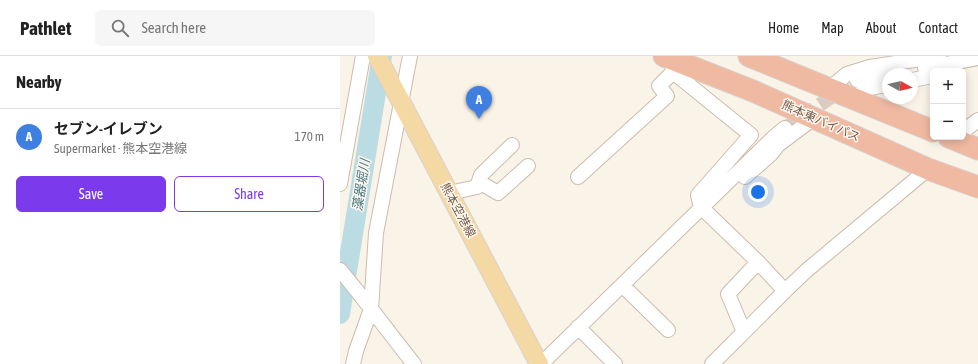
<!DOCTYPE html>
<meta charset="utf-8">
<style>
body{margin:0;font-family:"Asap Condensed","Noto Sans JP",sans-serif;background:#f6f6f6;color:#222}
.controls{position:absolute;right:12px;top:12px;display:grid;overflow:hidden;border-radius:6px;box-shadow:0 2px 10px #0003}
.controls button{width:36px;height:36px;display:grid;place-items:center;padding:0;border:0;border-bottom:1px solid #e0e0e0;background:#fff;color:#222;font:20px sans-serif}
.compass{position:absolute;left:542px;top:12px;width:36px;height:36px;border-radius:50%;background:#fff;box-shadow:0 2px 10px #0003;rotate:98deg}
.you{position:absolute;left:418px;top:136px;width:14px;height:14px;margin:-10px;border:3px solid #fff;border-radius:50%;background:#1a73e8;box-shadow:0 0 0 6px #1a73e833}
.badge{display:grid;place-items:center;width:26px;height:26px;border-radius:50%;background:#7c3aed;color:#fff;font-size:13px;font-weight:700}
.pin{position:absolute;translate:-50% -33px;filter:drop-shadow(0 1px 2px #0008)}
.pin::after{content:'';position:absolute;top:21px;width:14px;height:12px;background:inherit;clip-path:polygon(0 0,100% 0,50% 100%)}
.list{margin:0;padding:0;list-style:none}
h2{display:flex;justify-content:space-between;align-items:center;height:52px;margin:0;padding:0 16px;font-size:17px}
h2 small{font-size:13px;font-weight:400;color:#767676}
.list li{display:grid;grid-template-columns:26px 1fr auto;gap:12px;align-items:center;box-sizing:border-box;height:56px;padding:0 16px;border-top:1px solid #e0e0e0}
.list b{display:block;font-size:15px;white-space:nowrap}
.list p{margin:0;font-size:13px;white-space:nowrap;color:#767676}
.list em{font-size:13px;font-style:normal;color:#767676}
.actions{display:flex;gap:8px;padding:12px 16px}
.actions a{flex:1;padding:9px 0;border:1px solid #7c3aed;border-radius:6px;text-align:center;font-size:14px;color:#7c3aed}
.actions .main{background:#7c3aed;color:#fff}
.icon{flex:none;width:22px;height:22px;fill:none;stroke:currentColor;stroke-width:2;stroke-linecap:round;stroke-linejoin:round}
.map{position:relative;flex:none;width:638px;height:308px;overflow:hidden}
header{display:flex;align-items:center;gap:24px;box-sizing:border-box;height:56px;padding:0 20px;background:#fff;border-bottom:1px solid #e0e0e0}
header strong{font-size:19px}
nav{display:flex;gap:22px;margin-inline-start:auto;font-size:14px}
.search{width:280px;height:36px;background:#f6f6f6;display:flex;align-items:center;gap:10px;box-sizing:border-box;padding:0 14px;border-radius:6px;color:#767676;font-size:15px}
main{display:flex}
aside{flex:1;background:#fff}
.map>svg:first-child{display:block}
</style>
<header>
<strong>Pathlet</strong>
<div class="search"><svg class="icon" aria-label="search" viewBox="0 0 24 24"><circle cx="10" cy="10" r="6"/><path d="M15 15l6 6"/></svg>Search here</div>
<nav><a>Home</a><a>Map</a><a>About</a><a>Contact</a></nav>
</header>
<main>
<aside>
<h2>Nearby<small></small></h2>
<ul class="list">
<li><span class="badge" style="background:#3f7fe0">A</span><div><b>セブン-イレブン</b><p>Supermarket · 熊本空港線</p></div><em>170 m</em></li>
</ul>
<div class="actions"><a class="main">Save</a><a>Share</a></div>
</aside>
<div class="map">
<svg width="638" height="308" viewBox="0 0 638 308">
<rect width="100%" height="100%" fill="#faf3e7"/>
<g fill="none" stroke-linecap="round" stroke-linejoin="round">
<!-- river -->
<path stroke="#bcdce3" stroke-width="20" d="M 0,258 L 42,0"/>
<!-- minor-tunnel -->
<path stroke="#d8cdc0" stroke-width="14" stroke-dasharray="14 7" stroke-linecap="butt" d="M 445,72 L 517,24"/>
<defs>
<path id="minor" d="M 331,3 L 333,16 L 411,79 L 358,139 L 361,151 L 418,206 L 445,235
M 585,12 L 638,2
M 517,24 L 548,18
M 572,24 L 593,20
M 490,32 L 507,18 L 530,11 L 599,0
M 514,42 L 528,32 L 548,29
M 621,86 L 626,73 L 638,64
M 238,121 L 327,40 L 319,30 L 333,16
M 405,121 L 431,98 L 438,89 L 474,62
M 139,126 L 158,137 L 188,110
M 0,128 L 23,0
M 109,137 L 137,131 L 141,119 L 172,89
M 0,214 C 26,245 49,277 74,308
M 282,229 L 328,274
M 238,271 L 275,308
M 404,276 L 388,238 L 418,206
M 13,308 L 16,295 L 31,253 L 36,177 L 70,0
M 201,308 L 433,82 L 445,72
M 372,308 L 445,235 L 466,215 L 588,113"/>
<path id="major" d="M 37,0 L 199,308"/>
<path id="highway" d="M 324,0 L 413,35 L 588,113 L 638,131
M 409,0 L 593,75
M 609,81 L 638,93"/>
</defs>
<!-- minor casing -->
<use href="#minor" stroke="#ccbcae" stroke-width="16"/>
<!-- major casing -->
<use href="#major" stroke="#d8d1cd" stroke-width="20"/>
<!-- highway casing -->
<use href="#highway" stroke="#d8d1cd" stroke-width="23"/>
<!-- minor -->
<use href="#minor" stroke="#fff" stroke-width="14"/>
<!-- major -->
<use href="#major" stroke="#f4d9a4" stroke-width="18"/>
<!-- highway -->
<use href="#highway" stroke="#f0b9a2" stroke-width="21"/>
</g>
<g text-anchor="middle" dominant-baseline="central" stroke-width="3" stroke-linejoin="round" paint-order="stroke">
<!-- street labels -->
<g font-size="12" fill="#725c4d" stroke="#fef7ed">
<text transform="translate(481 65) rotate(24)">熊本東バイパス</text>
<text transform="translate(118 154) rotate(62)">熊本空港線</text>
</g>
<!-- water labels -->
<g font-size="13" font-style="italic" fill="#487884" stroke="#fef7ed">
<text transform="translate(21 129) rotate(-81)">藻器堀川</text>
</g>
</g>
</svg>
<div class="controls">
<button>+</button>
<button>−</button>
</div>
<svg class="compass" viewBox="-18 -18 36 36"><path d="M0-13l5 13h-10z" fill="#e53935"/><path d="M0 13l5-13h-10z" fill="#767676"/></svg>
<div class="you"></div>
<div class="pin badge" style="left:139px;top:63px;background:#3f7fe0">A</div>
</div>
</main>
